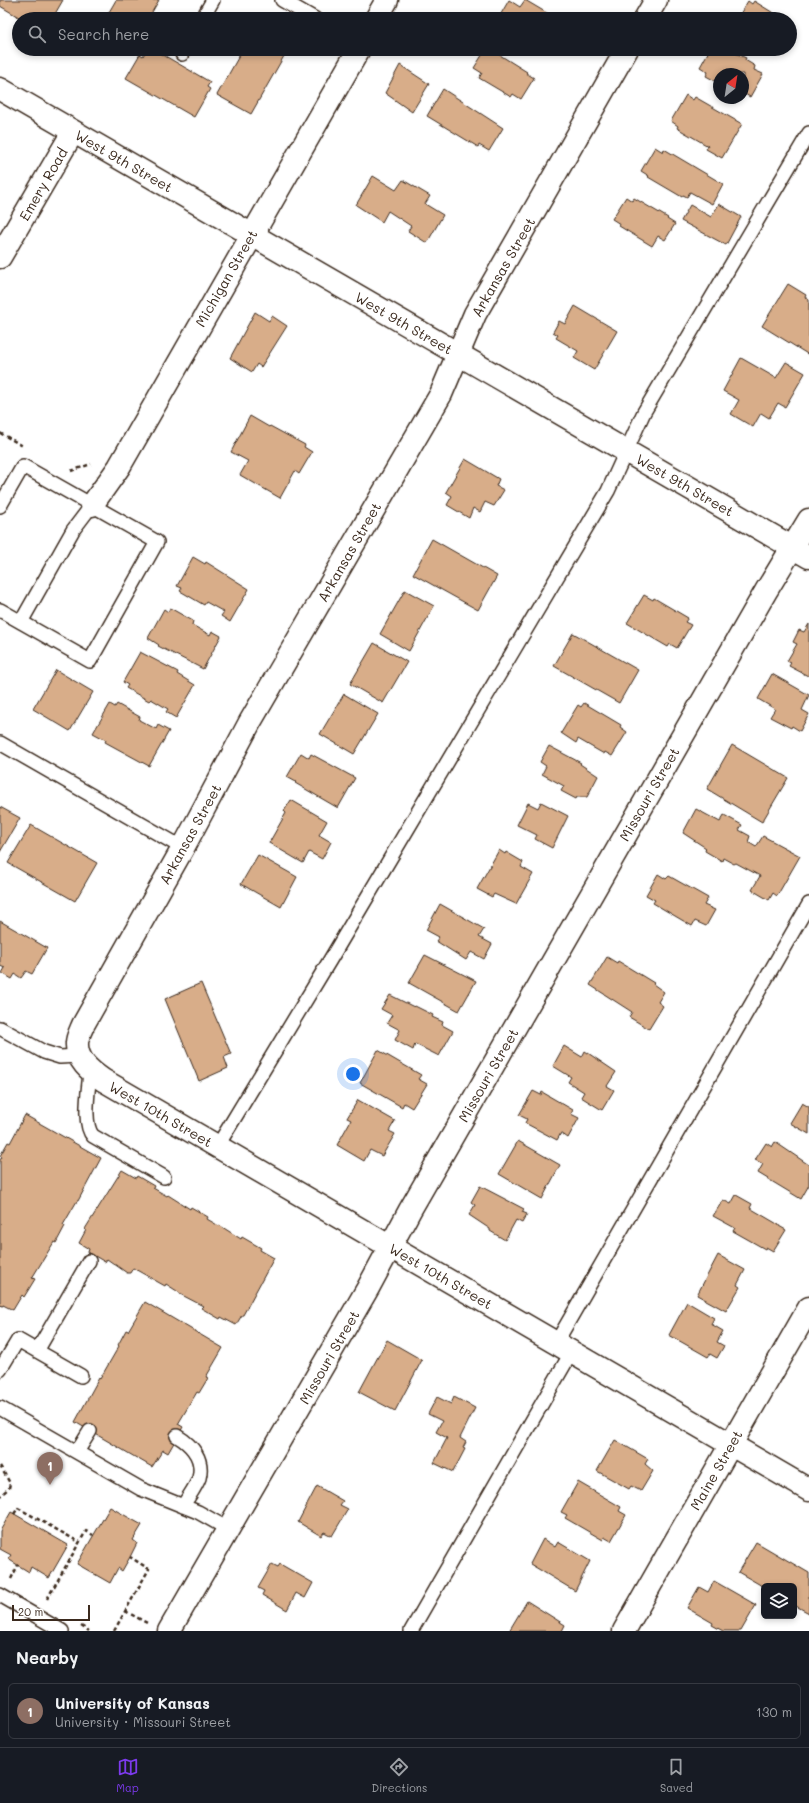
<!DOCTYPE html>
<meta charset="utf-8">
<style>
body{margin:0;font-family:Mali,sans-serif;background:#242831;color:#f1f3f6}
.controls{position:absolute;right:12px;bottom:12px;display:grid;overflow:hidden;border-radius:6px;box-shadow:0 2px 6px #0003}
.controls button{width:36px;height:36px;display:grid;place-items:center;padding:0;border:0;border-bottom:1px solid #363941;background:#171b24;color:#f1f3f6;font:20px sans-serif}
.compass{position:absolute;left:713px;top:68px;width:36px;height:36px;border-radius:50%;background:#171b24;box-shadow:0 2px 6px #0003;rotate:30deg}
.scale{position:absolute;left:12px;bottom:10px;width:78px;box-sizing:border-box;padding-left:4px;border:2px solid #3b2a1e;border-top:0;font-size:11px;line-height:14px;white-space:nowrap;color:#3b2a1e;-webkit-text-stroke:3px #fff;paint-order:stroke}
.you{position:absolute;left:353px;top:1074px;width:14px;height:14px;margin:-10px;border:3px solid #fff;border-radius:50%;background:#1a73e8;box-shadow:0 0 0 6px #1a73e833}
.badge{display:grid;place-items:center;width:26px;height:26px;border-radius:50%;background:#7c3aed;color:#fff;font-size:13px;font-weight:700}
.pin{position:absolute;translate:-50% -33px;filter:drop-shadow(0 1px 2px #0008)}
.pin::after{content:'';position:absolute;top:21px;width:14px;height:12px;background:inherit;clip-path:polygon(0 0,100% 0,50% 100%)}
.list{margin:0;padding:0;list-style:none}
h2{display:flex;justify-content:space-between;align-items:center;height:52px;margin:0;padding:0 16px;font-size:17px}
h2 small{font-size:13px;font-weight:400;color:#9ea1a6}
.list li{display:grid;grid-template-columns:26px 1fr auto;gap:12px;align-items:center;box-sizing:border-box;height:56px;margin:0 8px 8px;padding:0 8px;border:1px solid #363941;border-radius:6px}
.list b{display:block;font-size:15px;white-space:nowrap}
.list p{margin:0;font-size:13px;white-space:nowrap;color:#9ea1a6}
.list em{font-size:13px;font-style:normal;color:#9ea1a6}
.icon{flex:none;width:22px;height:22px;fill:none;stroke:currentColor;stroke-width:2;stroke-linecap:round;stroke-linejoin:round}
.map{position:relative;flex:none;width:809px;height:1631px;overflow:hidden}
.search{position:absolute;background:#171b24;box-shadow:0 2px 6px #0003;left:12px;right:12px;top:12px;height:44px;display:flex;align-items:center;gap:10px;box-sizing:border-box;padding:0 14px;border-radius:22px;color:#9ea1a6;font-size:15px}
.sheet{height:116px;background:#171b24}
nav{display:flex;justify-content:space-around;align-items:center;box-sizing:border-box;height:56px;border-top:1px solid #363941;background:#171b24;font-size:11px;color:#9ea1a6}
nav a{display:grid;justify-items:center;gap:2px}
nav .on{color:#7c3aed}
.map>svg:first-child{display:block}
</style>
<div class="map">
<svg width="809" height="1631" viewBox="0 0 809 1631">
<rect width="100%" height="100%" fill="#fff"/>
<filter id="ink" filterUnits="userSpaceOnUse"><feTurbulence type="fractalNoise" baseFrequency=".025" numOctaves="2"/><feDisplacementMap in="SourceGraphic" scale="8" xChannelSelector="R" yChannelSelector="G"/><feConvolveMatrix kernelMatrix="1 2 1 2 8 2 1 2 1" color-interpolation-filters="sRGB"/></filter>
<g filter="url(#ink)">
<!-- building -->
<path fill="#d8ad89" stroke="#3b2a1e" d="M 0,0 L 63,0 L 52,19 L 22,19 L 0,6 Z
M 116,0 L 159,0 L 148,19 L 105,19 Z
M 509,0 L 520,7 L 525,0 L 557,19 L 498,19 Z
M 748,1 L 752,4 L 754,1 L 783,19 L 737,19 Z
M 790,23 L 796,26 L 790,37 Z
M 147,49 L 153,49 L 210,82 L 207,87 L 210,89 L 194,117 L 126,78 L 140,54 L 143,56 Z
M 243,49 L 288,49 L 251,114 L 217,95 Z
M 486,49 L 493,54 L 495,52 L 527,72 L 526,73 L 534,78 L 521,99 L 513,94 L 511,97 L 479,78 L 482,73 L 474,68 Z
M 710,49 L 719,52 L 720,49 L 730,52 L 731,51 L 746,58 L 745,60 L 755,66 L 754,70 L 763,74 L 750,97 L 743,93 L 743,74 L 719,74 L 719,83 L 706,76 L 708,72 L 700,67 Z
M 400,65 L 429,84 L 412,112 L 385,93 Z
M 443,89 L 503,128 L 489,151 L 479,145 L 478,147 L 427,116 Z
M 686,95 L 693,100 L 695,97 L 742,124 L 722,158 L 706,149 L 708,146 L 677,128 L 678,126 L 671,121 Z
M 655,147 L 663,152 L 664,149 L 723,184 L 712,204 L 690,192 L 687,197 L 683,195 L 682,197 L 648,177 L 649,176 L 641,171 Z
M 373,176 L 396,190 L 403,180 L 430,196 L 425,204 L 443,215 L 427,243 L 408,231 L 411,226 L 388,211 L 382,222 L 356,205 Z
M 626,197 L 632,201 L 634,198 L 668,218 L 667,219 L 675,224 L 665,240 L 658,236 L 652,246 L 619,226 L 620,224 L 612,219 Z
M 719,204 L 741,217 L 726,245 L 681,221 L 690,205 L 711,217 Z
M 788,284 L 806,295 L 805,297 L 809,300 L 809,355 L 762,326 Z
M 575,306 L 617,331 L 594,370 L 574,358 L 578,351 L 556,338 L 558,335 L 553,332 L 559,321 L 565,324 Z
M 255,312 L 269,321 L 272,316 L 287,326 L 261,367 L 257,364 L 252,372 L 230,358 Z
M 741,358 L 776,378 L 786,362 L 805,373 L 785,407 L 778,403 L 769,418 L 761,413 L 753,427 L 731,414 L 739,400 L 723,391 Z
M 250,416 L 269,427 L 270,426 L 305,445 L 304,447 L 312,452 L 299,474 L 295,471 L 280,498 L 240,475 L 248,461 L 231,452 Z
M 465,459 L 499,479 L 496,486 L 504,490 L 494,506 L 485,502 L 480,512 L 473,508 L 469,518 L 447,505 L 452,496 L 446,492 Z
M 432,539 L 497,576 L 478,610 L 413,574 Z
M 193,557 L 205,564 L 206,562 L 249,589 L 230,622 L 221,616 L 224,612 L 206,602 L 204,605 L 180,591 L 182,588 L 177,586 Z
M 405,590 L 434,606 L 409,651 L 380,634 Z
M 644,595 L 653,600 L 654,598 L 688,618 L 685,622 L 691,625 L 677,648 L 670,644 L 668,647 L 627,623 Z
M 170,608 L 193,621 L 192,625 L 210,635 L 212,631 L 221,636 L 203,669 L 158,646 L 159,645 L 148,638 L 164,609 L 168,612 Z
M 809,624 L 809,674 L 808,676 L 789,666 L 791,663 L 787,661 L 797,644 L 793,642 L 799,630 L 804,632 Z
M 573,633 L 638,670 L 619,703 L 554,666 Z
M 374,643 L 407,662 L 383,703 L 350,684 Z
M 140,652 L 178,672 L 177,674 L 195,685 L 176,718 L 166,712 L 168,709 L 151,699 L 149,701 L 126,688 L 128,685 L 123,682 Z
M 56,670 L 93,692 L 70,731 L 33,709 Z
M 772,674 L 809,695 L 802,710 L 809,714 L 800,731 L 792,726 L 791,728 L 770,717 L 775,709 L 758,699 Z
M 344,694 L 378,714 L 354,754 L 320,734 Z
M 584,703 L 621,725 L 620,727 L 627,732 L 612,756 L 605,752 L 604,754 L 578,739 L 576,743 L 561,733 L 578,705 L 581,707 Z
M 110,704 L 115,707 L 117,704 L 140,717 L 139,720 L 156,729 L 158,725 L 169,731 L 149,766 L 105,742 L 106,740 L 93,733 Z
M 732,745 L 788,778 L 762,822 L 707,789 Z
M 549,746 L 581,763 L 580,764 L 598,776 L 587,797 L 577,797 L 576,799 L 561,791 L 564,786 L 542,774 L 546,766 L 540,762 Z
M 301,753 L 309,758 L 311,754 L 355,778 L 338,808 L 295,783 L 296,782 L 287,777 Z
M 291,800 L 327,821 L 319,835 L 331,842 L 322,859 L 309,852 L 303,863 L 269,843 L 286,813 L 284,811 Z
M 541,802 L 568,816 L 552,848 L 535,839 L 537,835 L 517,825 L 528,803 L 538,808 Z
M 0,807 L 20,818 L 0,852 Z
M 696,809 L 720,822 L 724,815 L 742,825 L 739,830 L 750,836 L 748,842 L 756,847 L 763,836 L 800,856 L 777,896 L 773,893 L 769,900 L 752,890 L 760,876 L 736,863 L 734,864 L 723,858 L 722,861 L 705,851 L 706,848 L 683,833 Z
M 31,825 L 97,863 L 75,901 L 8,863 Z
M 499,850 L 505,854 L 506,852 L 523,862 L 521,867 L 533,874 L 516,904 L 494,894 L 492,897 L 477,889 Z
M 258,855 L 297,877 L 281,907 L 241,884 Z
M 658,874 L 666,879 L 669,876 L 708,898 L 704,905 L 715,910 L 706,926 L 695,921 L 692,926 L 653,903 L 655,900 L 646,895 Z
M 440,904 L 484,929 L 479,937 L 492,944 L 484,959 L 471,952 L 466,960 L 436,941 L 439,937 L 426,930 Z
M 0,921 L 47,948 L 32,974 L 26,971 L 21,978 L 15,974 L 12,979 L 2,973 L 5,968 L 0,966 Z
M 425,955 L 476,981 L 459,1011 L 409,983 Z
M 607,957 L 617,963 L 618,961 L 654,983 L 653,984 L 664,992 L 658,1002 L 663,1006 L 649,1029 L 629,1017 L 632,1012 L 590,985 Z
M 201,983 L 231,1054 L 224,1057 L 228,1068 L 199,1081 L 165,999 Z
M 390,995 L 414,1007 L 415,1006 L 433,1015 L 432,1017 L 443,1022 L 442,1025 L 453,1031 L 439,1056 L 415,1044 L 413,1050 L 395,1040 L 400,1030 L 387,1023 L 392,1015 L 381,1009 Z
M 564,1046 L 582,1057 L 585,1051 L 616,1072 L 607,1086 L 614,1090 L 602,1110 L 581,1097 L 584,1092 L 568,1082 L 571,1077 L 553,1066 Z
M 378,1050 L 421,1075 L 418,1079 L 427,1084 L 412,1108 L 404,1103 L 402,1107 L 360,1083 Z
M 533,1091 L 541,1095 L 542,1092 L 573,1110 L 571,1114 L 579,1118 L 568,1138 L 561,1133 L 557,1140 L 525,1123 L 527,1119 L 519,1115 Z
M 358,1100 L 395,1121 L 389,1131 L 395,1134 L 382,1156 L 370,1150 L 364,1161 L 337,1145 L 351,1120 L 347,1118 Z
M 802,1103 L 809,1107 L 809,1134 L 790,1123 Z
M 25,1115 L 101,1158 L 78,1201 L 77,1201 L 63,1225 L 65,1226 L 56,1243 L 54,1242 L 32,1278 L 35,1279 L 24,1297 L 22,1295 L 13,1310 L 3,1305 L 3,1306 L 0,1305 L 0,1160 L 2,1157 L 0,1156 L 8,1142 L 10,1143 Z
M 518,1141 L 560,1165 L 542,1199 L 499,1174 Z
M 775,1142 L 809,1165 L 809,1185 L 801,1199 L 758,1173 L 763,1164 L 755,1160 L 766,1143 L 772,1147 Z
M 122,1170 L 136,1178 L 137,1176 L 154,1186 L 153,1188 L 167,1196 L 168,1195 L 190,1209 L 191,1207 L 208,1217 L 207,1219 L 219,1226 L 219,1225 L 241,1239 L 242,1237 L 261,1248 L 260,1250 L 274,1258 L 243,1315 L 242,1315 L 236,1325 L 221,1317 L 220,1319 L 201,1308 L 203,1306 L 180,1294 L 180,1293 L 166,1284 L 165,1286 L 133,1268 L 130,1273 L 127,1273 L 107,1259 L 105,1262 L 88,1252 L 89,1249 L 79,1243 L 86,1230 L 85,1229 Z
M 480,1186 L 524,1209 L 522,1212 L 527,1214 L 522,1223 L 516,1220 L 505,1240 L 490,1231 L 490,1229 L 469,1215 L 475,1205 L 471,1202 Z
M 736,1195 L 752,1204 L 750,1208 L 779,1225 L 779,1226 L 786,1230 L 773,1251 L 766,1247 L 765,1249 L 733,1231 L 735,1228 L 713,1216 L 723,1200 L 731,1204 Z
M 718,1255 L 745,1270 L 737,1285 L 740,1287 L 726,1311 L 697,1295 Z
M 145,1302 L 223,1348 L 206,1377 L 208,1378 L 199,1393 L 197,1392 L 178,1424 L 183,1427 L 168,1453 L 163,1450 L 152,1467 L 75,1422 L 99,1378 L 100,1379 L 119,1346 L 118,1345 L 126,1330 L 128,1331 Z
M 687,1302 L 714,1318 L 711,1324 L 723,1331 L 717,1342 L 724,1346 L 717,1358 L 710,1354 L 708,1357 L 669,1335 Z
M 387,1340 L 422,1360 L 395,1411 L 359,1392 Z
M 437,1397 L 451,1404 L 454,1397 L 475,1408 L 460,1438 L 466,1442 L 463,1448 L 465,1449 L 453,1472 L 434,1463 L 447,1438 L 436,1432 L 442,1421 L 428,1414 Z
M 615,1440 L 648,1459 L 645,1464 L 653,1471 L 641,1491 L 631,1486 L 629,1489 L 597,1471 Z
M 578,1482 L 621,1507 L 619,1511 L 626,1515 L 611,1541 L 604,1537 L 603,1540 L 565,1518 L 567,1515 L 561,1512 Z
M 317,1486 L 343,1501 L 340,1505 L 348,1509 L 332,1536 L 324,1532 L 321,1536 L 298,1522 Z
M 110,1507 L 142,1525 L 133,1540 L 137,1543 L 130,1557 L 122,1571 L 118,1568 L 110,1583 L 77,1564 Z
M 11,1512 L 68,1545 L 49,1578 L 31,1567 L 29,1572 L 8,1559 L 11,1555 L 0,1549 L 0,1531 Z
M 543,1539 L 555,1547 L 558,1542 L 590,1561 L 575,1591 L 530,1564 Z
M 756,1542 L 809,1573 L 809,1613 L 794,1605 L 794,1586 L 764,1587 L 738,1572 Z
M 272,1564 L 278,1567 L 280,1564 L 313,1583 L 305,1598 L 296,1593 L 287,1610 L 262,1595 L 264,1591 L 258,1588 Z
M 714,1581 L 756,1605 L 741,1631 L 723,1631 L 712,1625 L 713,1623 L 687,1608 L 699,1587 L 708,1592 Z
M 527,1601 L 565,1625 L 562,1631 L 509,1631 Z"/>
<g fill="none" stroke-linecap="round" stroke-linejoin="round">
<defs>
<path id="service" d="M 282,0 L 315,19
M 202,19 L 213,0
M 182,54 L 184,49
M 0,506 L 23,466 L 157,542 L 90,661 L 0,610
M 21,622 L 73,530 L 92,505
M 0,743 L 183,848
M 0,1028 L 44,1052 L 60,1057 L 79,1056
M 90,1071 C 89,1088 82,1124 93,1136 L 164,1177
M 217,1147 L 330,960 L 608,491 L 644,412 L 809,133
M 556,1343 L 809,904
M 37,1351 L 89,1261
M 0,1370 L 18,1340 L 81,1376
M 0,1408 L 141,1489 L 198,1512 L 228,1529
M 177,1436 C 192,1445 204,1459 199,1478 C 196,1487 188,1497 183,1506
M 77,1452 L 90,1431
M 0,1595 L 62,1631
M 411,1631 L 571,1353"/>
<path id="minor" d="M 376,19 L 387,0
M 645,19 L 656,0
M 627,49 L 475,314 L 441,394 L 250,722 L 183,848 L 83,1025 C 81,1030 77,1037 77,1043 C 76,1060 90,1071 103,1080 L 809,1490
M 0,257 L 73,132
M 92,505 L 119,467 L 359,49
M 169,1631 L 368,1288 L 410,1210 L 766,591 L 809,520"/>
<path id="tertiary" d="M 624,1631 L 809,1308"/>
<path id="secondary" d="M 0,89 L 809,557"/>
</defs>
<!-- service casing -->
<use href="#service" stroke="#3b2a1e" stroke-width="16"/>
<!-- minor casing -->
<use href="#minor" stroke="#3b2a1e" stroke-width="25"/>
<!-- tertiary casing -->
<use href="#tertiary" stroke="#3b2a1e" stroke-width="25"/>
<!-- secondary casing -->
<use href="#secondary" stroke="#3b2a1e" stroke-width="25"/>
<!-- path -->
<path stroke="#3b2a1e" stroke-width="2.5" stroke-dasharray="4 3" stroke-linecap="butt" d="M 0,433 L 23,446
M 71,471 L 91,464
M 0,1466 L 10,1483 L 9,1488 L 0,1496
M 14,1514 L 18,1508 L 79,1542
M 11,1579 L 18,1565
M 47,1599 L 86,1531 L 93,1535
M 125,1611 L 147,1623
M 81,1626 L 89,1631
M 114,1631 L 149,1569 L 130,1557"/>
<!-- service -->
<use href="#service" stroke="#fff" stroke-width="13"/>
<!-- minor -->
<use href="#minor" stroke="#fff" stroke-width="22"/>
<!-- tertiary -->
<use href="#tertiary" stroke="#fff" stroke-width="22"/>
<!-- secondary -->
<use href="#secondary" stroke="#fff" stroke-width="22"/>
</g>
</g>
<g text-anchor="middle" dominant-baseline="central" stroke-width="3.5" stroke-linejoin="round" paint-order="stroke">
<!-- street labels -->
<g font-size="14" fill="#3b2a1e" stroke="#fff">
<text transform="translate(124 161) rotate(30)">West 9th Street</text>
<text transform="translate(43 184) rotate(-60)">Emery Road</text>
<text transform="translate(503 267) rotate(-60)">Arkansas Street</text>
<text transform="translate(226 278) rotate(-60)">Michigan Street</text>
<text transform="translate(404 323) rotate(30)">West 9th Street</text>
<text transform="translate(685 485) rotate(30)">West 9th Street</text>
<text transform="translate(349 552) rotate(-60)">Arkansas Street</text>
<text transform="translate(649 794) rotate(-60)">Missouri Street</text>
<text transform="translate(190 834) rotate(-61)">Arkansas Street</text>
<text transform="translate(488 1075) rotate(-60)">Missouri Street</text>
<text transform="translate(161 1114) rotate(30)">West 10th Street</text>
<text transform="translate(441 1276) rotate(30)">West 10th Street</text>
<text transform="translate(329 1357) rotate(-60)">Missouri Street</text>
<text transform="translate(716 1470) rotate(-60)">Maine Street</text>
</g>
</g>
</svg>
<div class="controls">
<button><svg class="icon" aria-label="layers" viewBox="0 0 24 24"><path d="M12 4l9 5-9 5-9-5zM3 14l9 5 9-5"/></svg></button>
</div>
<svg class="compass" viewBox="-18 -18 36 36"><path d="M0-13l5 13h-10z" fill="#e53935"/><path d="M0 13l5-13h-10z" fill="#9ea1a6"/></svg>
<div class="scale">20 m</div>
<div class="you"></div>
<div class="pin badge" style="left:50px;top:1485px;background:#8d6e63">1</div>
<div class="search"><svg class="icon" aria-label="search" viewBox="0 0 24 24"><circle cx="10" cy="10" r="6"/><path d="M15 15l6 6"/></svg>Search here</div>
</div>
<section class="sheet">
<h2>Nearby<small></small></h2>
<ul class="list">
<li><span class="badge" style="background:#8d6e63">1</span><div><b>University of Kansas</b><p>University · Missouri Street</p></div><em>130 m</em></li>
</ul>
</section>
<nav>
<a class="on"><svg class="icon" aria-label="map" viewBox="0 0 24 24"><path d="M3 6l6-2 6 2 6-2v14l-6 2-6-2-6 2zM9 4v14M15 6v14"/></svg>Map</a>
<a><svg class="icon" aria-label="directions" viewBox="0 0 24 24"><path d="M12 3l9 9-9 9-9-9zM9 14v-3h6M13 9l2 2-2 2"/></svg>Directions</a>
<a><svg class="icon" aria-label="saved" viewBox="0 0 24 24"><path d="M7 4h10v16l-5-4-5 4z"/></svg>Saved</a>
</nav>
